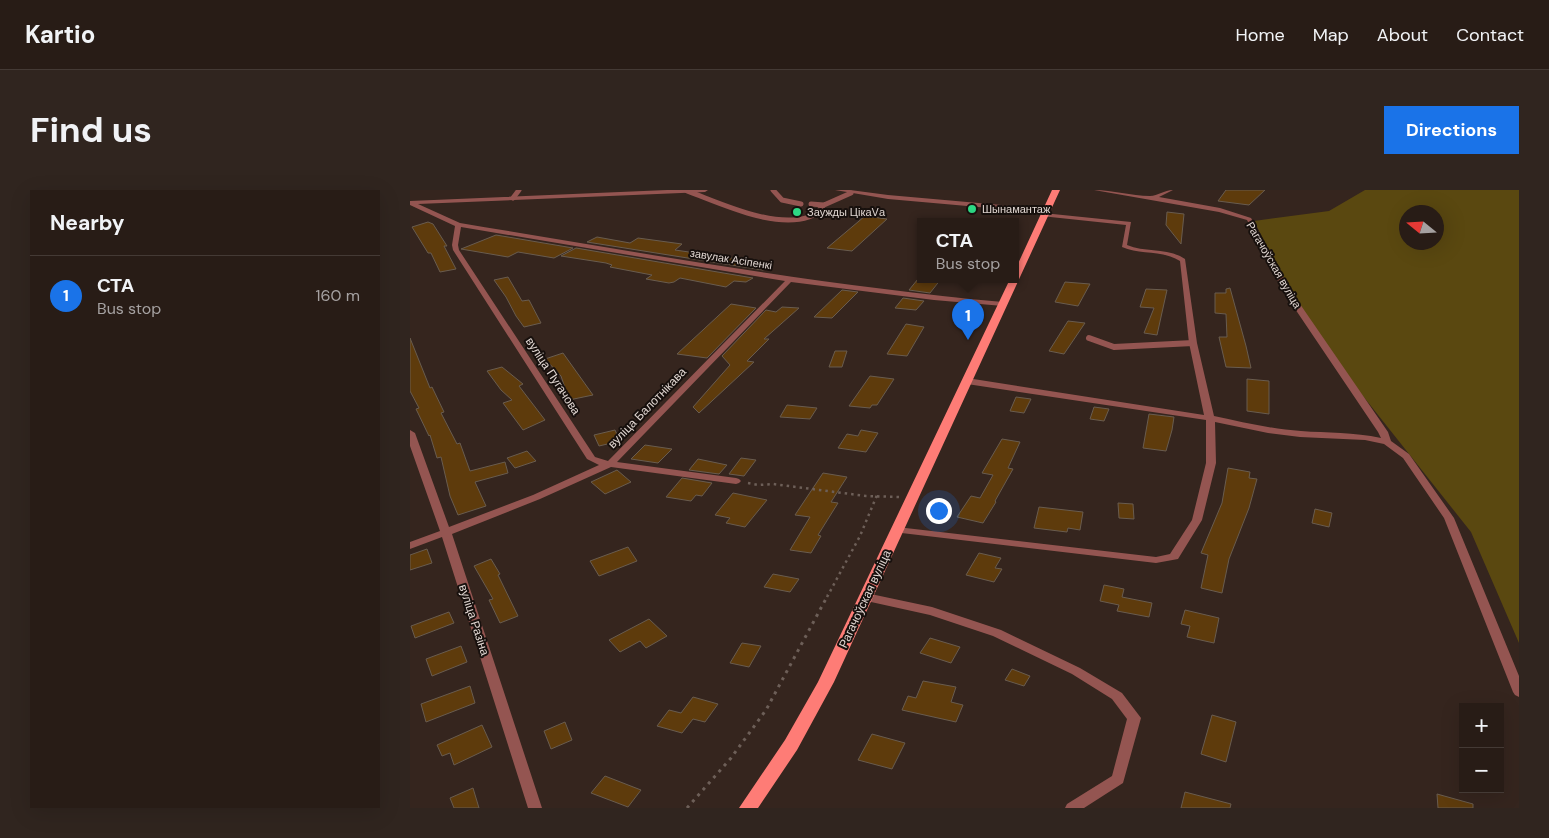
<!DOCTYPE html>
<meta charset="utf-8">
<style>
body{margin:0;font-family:"DM Sans",sans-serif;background:#30251f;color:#f1f3f6}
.controls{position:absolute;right:15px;bottom:15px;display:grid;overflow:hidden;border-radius:0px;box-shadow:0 5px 20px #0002}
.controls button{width:45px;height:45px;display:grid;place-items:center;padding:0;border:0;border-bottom:1px solid #443a35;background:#281c16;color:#f1f3f6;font:25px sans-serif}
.compass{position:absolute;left:989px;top:15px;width:45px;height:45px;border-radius:50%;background:#281c16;box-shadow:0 5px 20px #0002;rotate:288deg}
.you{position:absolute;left:528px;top:320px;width:18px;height:18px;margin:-12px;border:4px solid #fff;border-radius:50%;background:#1a73e8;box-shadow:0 0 0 8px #1a73e833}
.badge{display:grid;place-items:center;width:32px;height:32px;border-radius:50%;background:#1a73e8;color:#fff;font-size:16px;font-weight:700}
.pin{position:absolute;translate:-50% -41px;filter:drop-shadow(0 1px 2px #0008)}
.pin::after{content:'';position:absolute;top:26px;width:18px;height:15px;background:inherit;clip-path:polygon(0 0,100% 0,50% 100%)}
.popup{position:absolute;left:507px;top:28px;width:102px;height:65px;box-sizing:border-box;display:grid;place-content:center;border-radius:0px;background:#281c16;filter:drop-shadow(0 1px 4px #0005);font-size:16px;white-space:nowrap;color:#a5a1a1}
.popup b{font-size:19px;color:#f1f3f6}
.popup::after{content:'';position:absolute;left:50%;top:100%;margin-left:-10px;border:10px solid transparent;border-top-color:#281c16}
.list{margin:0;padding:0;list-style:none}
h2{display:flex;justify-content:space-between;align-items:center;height:65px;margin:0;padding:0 20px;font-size:21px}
h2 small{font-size:16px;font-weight:400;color:#a5a1a1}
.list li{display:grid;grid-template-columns:32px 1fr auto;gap:15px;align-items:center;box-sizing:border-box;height:80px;padding:0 20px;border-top:1px solid #443a35}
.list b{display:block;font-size:19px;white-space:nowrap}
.list p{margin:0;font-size:16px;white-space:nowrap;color:#a5a1a1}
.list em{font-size:16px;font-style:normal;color:#a5a1a1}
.map{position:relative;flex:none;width:1109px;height:618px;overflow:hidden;border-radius:0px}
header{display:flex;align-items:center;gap:30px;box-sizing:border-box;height:70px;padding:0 25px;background:#281c16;border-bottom:1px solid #443a35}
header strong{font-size:24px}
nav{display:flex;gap:28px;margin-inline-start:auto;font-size:18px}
.intro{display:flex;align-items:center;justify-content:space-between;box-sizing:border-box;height:120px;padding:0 30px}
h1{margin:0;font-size:35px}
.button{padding:12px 22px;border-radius:0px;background:#1a73e8;color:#fff;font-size:18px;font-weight:700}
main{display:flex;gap:30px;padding:0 30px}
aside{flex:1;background:#281c16;border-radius:0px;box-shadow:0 5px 20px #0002}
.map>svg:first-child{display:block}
</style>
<header>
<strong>Kartio</strong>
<nav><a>Home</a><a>Map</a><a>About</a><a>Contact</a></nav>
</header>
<div class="intro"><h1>Find us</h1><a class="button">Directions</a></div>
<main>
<aside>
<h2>Nearby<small></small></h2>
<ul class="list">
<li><span class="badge">1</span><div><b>СТА</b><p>Bus stop</p></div><em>160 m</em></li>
</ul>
</aside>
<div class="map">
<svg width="1109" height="618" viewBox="0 0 1109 618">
<rect width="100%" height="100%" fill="#35251e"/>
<!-- green -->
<path fill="#5a4810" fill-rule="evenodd" d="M 955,0 L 1109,0 L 1109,453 L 1061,342 L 949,201 L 879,100 L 844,31 L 919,21 ZM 996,22 L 1026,22 L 1026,52 L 996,52 Z"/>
<!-- building -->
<path fill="#5e3b0c" stroke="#695c4f" d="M 816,0 L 855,0 L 839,15 L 808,11 Z
M 757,22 L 774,24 L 771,54 L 756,35 Z
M 455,26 L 477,29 L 442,61 L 417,58 Z
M 18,32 L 23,34 L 37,56 L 34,56 L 46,79 L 30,82 L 21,63 L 18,63 L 2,37 Z
M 86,45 L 98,47 L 163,58 L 144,68 L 108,62 L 98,67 L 51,59 Z
M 187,47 L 220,53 L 228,48 L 272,54 L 265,60 L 362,74 L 353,80 L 177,52 Z
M 166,58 L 343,88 L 336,92 L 324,91 L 316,97 L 270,88 L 264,92 L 259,93 L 236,89 L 242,85 L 200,77 L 202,75 L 196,73 L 151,66 Z
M 98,87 L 112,111 L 119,110 L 131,133 L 114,137 L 106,126 L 96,107 L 84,90 Z
M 508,89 L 531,89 L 520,103 L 499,100 Z
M 655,92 L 680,94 L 668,116 L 645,112 Z
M 820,98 L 836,156 L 841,178 L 816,177 L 809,147 L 817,147 L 816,124 L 805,123 L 805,103 L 816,103 L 816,99 Z
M 736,99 L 757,100 L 747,145 L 734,143 L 744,118 L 730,117 Z
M 432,100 L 448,102 L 422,128 L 404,127 Z
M 493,108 L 514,111 L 506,120 L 485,118 Z
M 321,114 L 346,118 L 297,168 L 267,164 Z
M 372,117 L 389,118 L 354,149 L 359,149 L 337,171 L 344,172 L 289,223 L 283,217 L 320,175 L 312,166 L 356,120 L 366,122 Z
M 658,131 L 675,133 L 654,164 L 639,161 Z
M 496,134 L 514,137 L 497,166 L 477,164 Z
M 0,148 L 20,198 L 22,197 L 34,222 L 31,223 L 47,254 L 50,253 L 60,281 L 95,272 L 98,283 L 65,292 L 76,316 L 48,325 L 40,306 L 31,267 L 27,268 L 20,245 L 19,246 L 6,219 L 9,218 L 0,201 Z
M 425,161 L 437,161 L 432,177 L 419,177 Z
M 153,163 L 183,205 L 159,210 L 151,186 L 135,169 Z
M 92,177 L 113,194 L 109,196 L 135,230 L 113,240 L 93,213 L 102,210 L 91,200 L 77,181 Z
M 460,186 L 484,189 L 467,215 L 462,215 L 460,218 L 439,216 Z
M 837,189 L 859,191 L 859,224 L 837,221 Z
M 606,207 L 621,209 L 614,223 L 600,221 Z
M 377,215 L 407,218 L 400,229 L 370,227 Z
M 684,217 L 699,219 L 694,231 L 680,229 Z
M 739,224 L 764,227 L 762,240 L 756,261 L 733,258 Z
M 205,240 L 210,251 L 189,256 L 184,245 Z
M 451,240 L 468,243 L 456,262 L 428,258 L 437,244 L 448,246 Z
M 592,249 L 610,252 L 598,278 L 603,279 L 585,311 L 586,312 L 573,333 L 547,327 L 561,306 L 570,308 L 583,285 L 572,283 Z
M 235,255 L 262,259 L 248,273 L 221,269 Z
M 117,261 L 126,271 L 105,278 L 97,268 Z
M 331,268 L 346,270 L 334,286 L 319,284 Z
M 288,269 L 317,275 L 309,284 L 279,280 Z
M 818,278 L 840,282 L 839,288 L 847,289 L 839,318 L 819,369 L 812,403 L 791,398 L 798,365 L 791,363 L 812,313 Z
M 207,280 L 221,292 L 195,304 L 181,292 Z
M 413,283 L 437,287 L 421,312 L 428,313 L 408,345 L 411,346 L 401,363 L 380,360 L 400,327 L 385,325 Z
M 272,288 L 302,293 L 292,306 L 286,305 L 281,311 L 256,307 Z
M 323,303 L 357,310 L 335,337 L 316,333 L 320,328 L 305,325 Z
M 708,313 L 723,314 L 724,329 L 709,328 Z
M 629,317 L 673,322 L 670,340 L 658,338 L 657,342 L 624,338 Z
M 905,319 L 922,323 L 919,337 L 902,333 Z
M 218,357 L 227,371 L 189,386 L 180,371 Z
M 17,359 L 22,373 L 0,380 L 0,365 Z
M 569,363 L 591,368 L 585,378 L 592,379 L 584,392 L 556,385 Z
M 81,369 L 90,384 L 88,385 L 108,426 L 90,433 L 79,410 L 83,409 L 64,376 Z
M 363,384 L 389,389 L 380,402 L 354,397 Z
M 694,395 L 714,399 L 712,407 L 742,413 L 739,427 L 707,421 L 709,415 L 690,411 Z
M 775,420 L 809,428 L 804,453 L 777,447 L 780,436 L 771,434 Z
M 39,422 L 44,433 L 5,448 L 1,436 Z
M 239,429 L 257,446 L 236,458 L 230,451 L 210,462 L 199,450 Z
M 520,448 L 550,457 L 541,473 L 510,463 Z
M 332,453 L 351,456 L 339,477 L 320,473 Z
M 51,456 L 57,472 L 22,486 L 16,469 Z
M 602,479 L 620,486 L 614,496 L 595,490 Z
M 513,491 L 546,497 L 541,512 L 553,515 L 546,532 L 492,520 L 498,506 L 506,508 Z
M 60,496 L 65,513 L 16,532 L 11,514 Z
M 283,507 L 308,514 L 295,532 L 283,529 L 272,543 L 247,536 L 259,520 L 271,523 Z
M 802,525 L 826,532 L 816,572 L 791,564 Z
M 155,532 L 162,550 L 141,559 L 134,541 Z
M 72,535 L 82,557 L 44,575 L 40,563 L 32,566 L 27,555 Z
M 462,544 L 495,553 L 482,579 L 448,570 Z
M 195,586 L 231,600 L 218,617 L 181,603 Z
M 63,598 L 69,618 L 44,618 L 40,608 Z
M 775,602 L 821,614 L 820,618 L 771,618 Z
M 1027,604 L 1063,614 L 1063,618 L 1028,618 Z"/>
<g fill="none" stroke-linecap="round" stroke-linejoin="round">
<!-- path-far1 -->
<path stroke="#6d5f58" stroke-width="2.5" stroke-dasharray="2.5 4" stroke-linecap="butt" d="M 338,293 L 348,295 L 363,294 L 456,306 L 489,307
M 417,407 L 450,346 L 467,305"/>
<!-- path -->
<path stroke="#6d5f58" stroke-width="3" stroke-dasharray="3 5" stroke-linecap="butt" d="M 277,618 L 321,568 L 356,520 L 418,405"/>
<!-- service-far1 -->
<path stroke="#945551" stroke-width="5" d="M 363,0 L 372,10 L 391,14
M 277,1 C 310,13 363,39 399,27 C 405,25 410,19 414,15
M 103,8 L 109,0
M 401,14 L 414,15 L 441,3"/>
<!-- service -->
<path stroke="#945551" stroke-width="6" d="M 679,148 L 704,157 L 783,153"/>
<!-- minor -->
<path fill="#945551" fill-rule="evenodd" d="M 257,0 L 298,0 L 295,2 L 8,14 L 50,33 C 230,63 410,95 593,112 L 597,114 L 593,116 L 524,110 L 381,92 L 207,272 L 326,288 L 329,289 L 331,291 L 329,293 L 326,294 L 201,277 L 130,309 L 42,344 L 132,618 L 118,618 L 32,347 L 0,359 L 0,352 L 30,341 L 0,256 L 0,240 L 5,243 L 39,337 L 123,305 L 189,275 L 177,269 L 43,60 L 42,55 L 45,36 L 0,15 L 0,11 ZM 51,37 L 375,91 L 198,271 L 185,267 L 49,60 L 48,55 Z
M 425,0 L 440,0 L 478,5 L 636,19 L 639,21 L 636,23 L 478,9 Z
M 684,0 C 703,0 721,6 740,6 C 748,6 754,0 763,0 L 749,7 L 810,18 L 841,28 L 881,101 L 978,242 L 981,251 L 999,264 L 1044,328 L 1109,486 L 1109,507 L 1105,505 L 1103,502 L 1034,328 L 993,268 L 974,254 L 955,250 L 890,247 L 858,243 L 805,232 L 806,273 L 792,330 L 768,369 L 746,373 L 483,342 L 482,340 L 487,337 L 746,367 L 760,364 L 782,330 L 796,273 L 796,230 L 557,194 L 553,191 L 557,188 L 794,225 L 779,153 L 770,71 C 753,60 730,65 712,57 L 716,35 L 631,26 L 631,24 L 633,23 L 721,32 L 717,55 C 736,63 757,57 775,69 L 787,153 L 804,226 C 832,232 861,239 891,241 C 917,243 944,242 971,248 L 968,242 L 873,101 L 837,30 L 809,22 Z
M 456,403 L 522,417 L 591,440 L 670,478 L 712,503 L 731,528 L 713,593 L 674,618 L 655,618 L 657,614 L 702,586 L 717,529 L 702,509 L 662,484 L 583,446 L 520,425 L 452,410 L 450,407 L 452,404 Z"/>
<!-- primary -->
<path fill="#fe7c76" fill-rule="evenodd" d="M 642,0 L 650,0 L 424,492 L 387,560 L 348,618 L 329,618 L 375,550 L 408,492 L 600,89 L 606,89 L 606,78 Z"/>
</g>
<!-- markers -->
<g fill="#2dd884" stroke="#17100d" stroke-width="2">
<circle cx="562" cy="19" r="5"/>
<circle cx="387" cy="22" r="5"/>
</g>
<g text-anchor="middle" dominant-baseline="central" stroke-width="4" stroke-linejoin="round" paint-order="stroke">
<!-- far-poi labels -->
<g font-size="11" fill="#e0d6d1" stroke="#17100d" text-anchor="start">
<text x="572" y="19">Шынамантаж</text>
<text x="397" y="22">Заужды ЦікаVа</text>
</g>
<!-- far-street labels -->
<g font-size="11" fill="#e0d6d1" stroke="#17100d">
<text transform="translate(321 69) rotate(9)">завулак Асіпенкі</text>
<text transform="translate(864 75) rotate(60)">Рагачоўская вуліца</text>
</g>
<!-- street labels -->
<g font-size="12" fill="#e0d6d1" stroke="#17100d">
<text transform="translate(143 186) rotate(57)">вуліца Пугачова</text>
<text transform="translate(237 218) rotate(-46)">вуліца Балотнікава</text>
<text transform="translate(455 409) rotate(-65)">Рагачоўская вуліца</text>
<text transform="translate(64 430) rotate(72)">вуліца Разіна</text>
</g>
</g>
</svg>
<div class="controls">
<button>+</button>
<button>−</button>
</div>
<svg class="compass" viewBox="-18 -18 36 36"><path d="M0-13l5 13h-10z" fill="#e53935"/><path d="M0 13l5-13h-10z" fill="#a5a1a1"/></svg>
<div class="you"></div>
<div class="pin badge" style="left:558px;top:150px">1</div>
<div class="popup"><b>СТА</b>Bus stop</div>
</div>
</main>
